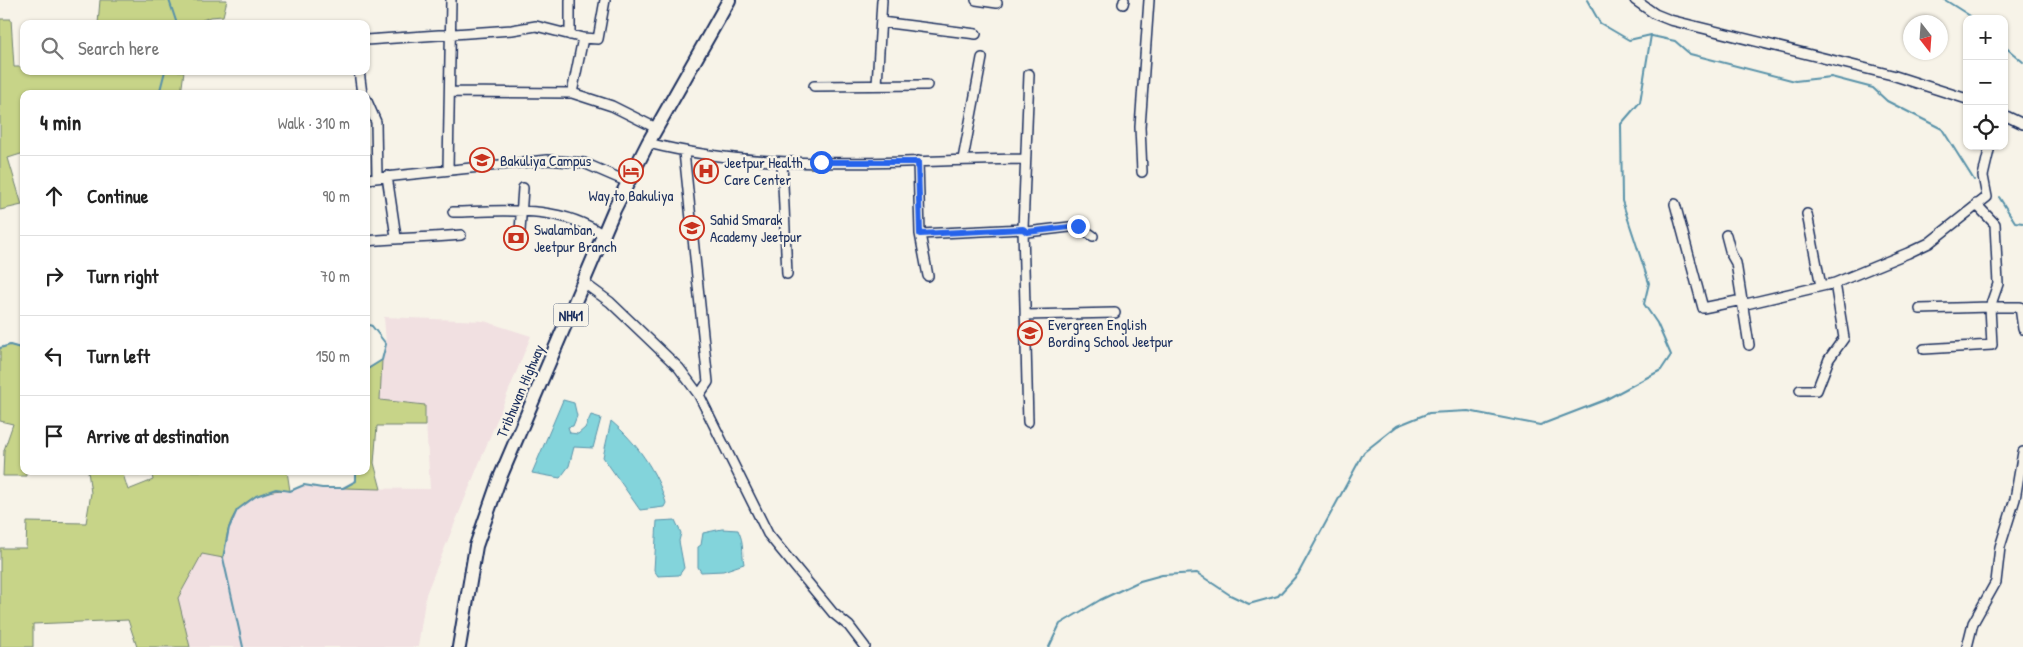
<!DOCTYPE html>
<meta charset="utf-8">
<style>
body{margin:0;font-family:"Patrick Hand",sans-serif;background:#f6f6f6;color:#222}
.controls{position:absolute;right:15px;top:15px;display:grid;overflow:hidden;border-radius:10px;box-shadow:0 1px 4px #0004}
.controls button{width:45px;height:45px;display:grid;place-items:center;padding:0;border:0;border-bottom:1px solid #e0e0e0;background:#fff;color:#222;font:25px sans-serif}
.compass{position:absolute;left:1903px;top:15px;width:45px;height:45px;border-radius:50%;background:#fff;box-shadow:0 1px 4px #0004;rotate:163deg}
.stop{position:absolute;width:15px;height:15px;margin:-11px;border:4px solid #2563eb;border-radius:50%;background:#fff}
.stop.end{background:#2563eb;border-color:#fff;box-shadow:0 1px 5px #0008}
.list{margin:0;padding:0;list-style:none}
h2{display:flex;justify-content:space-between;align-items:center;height:65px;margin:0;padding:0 20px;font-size:21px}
h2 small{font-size:16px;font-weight:400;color:#767676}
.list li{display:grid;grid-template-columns:32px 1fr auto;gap:15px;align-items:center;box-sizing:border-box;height:80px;padding:0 20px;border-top:1px solid #e0e0e0}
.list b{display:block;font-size:19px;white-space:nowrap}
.list em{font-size:16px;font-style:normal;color:#767676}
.icon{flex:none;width:28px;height:28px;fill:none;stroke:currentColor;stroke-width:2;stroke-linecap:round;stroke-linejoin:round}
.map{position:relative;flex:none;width:2023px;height:647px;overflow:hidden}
.search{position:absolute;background:#fff;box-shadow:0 1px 4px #0004;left:20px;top:20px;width:350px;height:55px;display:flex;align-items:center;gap:12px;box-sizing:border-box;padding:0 18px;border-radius:10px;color:#767676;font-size:19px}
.panel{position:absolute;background:#fff;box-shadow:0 1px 4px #0004;left:20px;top:90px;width:350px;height:385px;border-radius:10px}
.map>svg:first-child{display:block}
</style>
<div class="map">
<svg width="2023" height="647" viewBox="0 0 2023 647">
<rect width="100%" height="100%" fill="#f7f3e8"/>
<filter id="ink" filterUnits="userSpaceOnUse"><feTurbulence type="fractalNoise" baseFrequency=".02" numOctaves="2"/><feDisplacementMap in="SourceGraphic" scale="10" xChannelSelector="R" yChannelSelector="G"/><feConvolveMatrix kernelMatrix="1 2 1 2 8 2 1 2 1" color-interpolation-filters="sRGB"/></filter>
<g filter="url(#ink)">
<!-- built -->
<path fill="#f1e0e1" d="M 384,317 L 484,321 L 531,336 L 426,594 L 418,647 L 190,647 L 178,598 L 202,554 L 223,558 L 229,528 L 237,510 L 256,496 L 276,489 L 290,491 L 304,485 L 322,488 L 430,489 L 425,406 L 380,400 L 382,360 L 386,344 Z"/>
<!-- green -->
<path fill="#c7d488" stroke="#718273" d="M 100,0 L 227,0 L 223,16 L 210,17 L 192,24 L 98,24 Z
M 0,19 L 11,19 L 14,67 L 24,67 L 24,71 L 184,71 L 181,94 L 24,94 L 24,153 L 8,158 L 22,205 L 0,210 Z
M 10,345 L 24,349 L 24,471 L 26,471 L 26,476 L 3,476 L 4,450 L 13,424 L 0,421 L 0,348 Z
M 382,360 L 380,400 L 425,405 L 425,426 L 377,426 L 374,463 L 381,489 L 343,488 L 356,481 L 356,471 L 366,471 L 366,370 Z
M 88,471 L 122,471 L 128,490 L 153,480 L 151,471 L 287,471 L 290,491 C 272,488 251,495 238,510 C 227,521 226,543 223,558 L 202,554 L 178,598 L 190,647 L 137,647 L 128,620 L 33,624 L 33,647 L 0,647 L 0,548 L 26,548 L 27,522 L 86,523 L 91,493 Z"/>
<!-- water -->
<path fill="#83d4db" stroke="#5992a9" d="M 563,400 L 574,403 L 577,416 L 573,426 L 568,427 L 570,433 L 578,434 L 585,428 L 591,415 L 601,418 L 593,448 L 574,447 L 569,466 L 560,478 L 532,473 Z
M 611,421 C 636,442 657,471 666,503 L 664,507 L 640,510 L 603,457 Z
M 675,520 L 681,533 L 679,541 L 684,568 L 679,575 L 658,576 L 654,570 L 657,521 Z
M 722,529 L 738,530 C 745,545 741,549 744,564 L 723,571 L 701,572 L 698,567 L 698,547 L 701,545 L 703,533 Z"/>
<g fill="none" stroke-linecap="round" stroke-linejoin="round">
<!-- stream -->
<path stroke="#5992a9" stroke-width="2" d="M 169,0 L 177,24
M 1945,0 L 1975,19
M 1652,36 L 1675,41 L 1690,54 L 1795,81 L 1831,77 L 1873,88 L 1887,101 L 1942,129 L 1974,180
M 2004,46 L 2023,62
M 159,94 L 165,71
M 1999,197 L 2015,222 L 2023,223
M 366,324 L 372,326 L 386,344 L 382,360 L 366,370
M 0,348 L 10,345 L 24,349
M 366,425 L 370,443 L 366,446
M 243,647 L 223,558 L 229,528 L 237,510 L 256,496 L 276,489 L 290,491 L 304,485 L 322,488 L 343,488 L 356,481 L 356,471
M 1049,647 L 1060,624 L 1100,600 L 1140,581 L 1162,575 L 1197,573 L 1230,595 L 1249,604 L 1278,596 L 1298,574 L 1364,452 L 1397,426 L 1429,413 L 1468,411 L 1540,425 L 1605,400 L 1661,370 L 1671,355 L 1657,323 L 1644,304 L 1649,283 L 1622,201 L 1621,124 L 1640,102 L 1651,35 L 1629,40 L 1600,23 L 1587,0"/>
<defs>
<path id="minor" d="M 570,0 L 570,35
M 976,0 L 997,3
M 1635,0 L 1655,14 L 1670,20 L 1892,75 L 1967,99
M 1123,4 L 1124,0
M 881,22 L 976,34
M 366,40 L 512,30 L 536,26 L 583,38 L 598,39 L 605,0
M 359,71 L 362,94
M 877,85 L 882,0
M 814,86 L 927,85
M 450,92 L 572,93 L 612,106 L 656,128
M 572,93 L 583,38
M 366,99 L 376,122 L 377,178
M 2004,115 L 2023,124
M 648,143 C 770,174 900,160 1025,159
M 684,152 L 708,382 L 699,395
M 963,159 L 982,58
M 918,161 L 920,234 L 928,276
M 782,162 L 787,274
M 448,169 L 451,0
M 1142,172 L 1140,127 L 1149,0
M 387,176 L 396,237
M 366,179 L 547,160 L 584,163 L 628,182
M 1675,204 L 1703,308 L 1742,300 L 1746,304 L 1835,283 L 1908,253 L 1929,243 L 1987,197 L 1983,176 L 1990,146
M 1976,204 L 1995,224 L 1998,284 L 1990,307 L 2020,307 L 2023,329
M 453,212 C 503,211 560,204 603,235
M 1807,214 L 1821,286
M 520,231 L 523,188
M 920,234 L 1023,229 L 1027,232 L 1078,226 L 1093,236
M 1726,235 L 1731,254 L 1736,263 L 1749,345
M 366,241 C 398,238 429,238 461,235
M 584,283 L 610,302 L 679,368 L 699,395 L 768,534 L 833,613 L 849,626 L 865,647
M 1920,309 L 1990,307 L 1992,345 L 1924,349
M 1025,315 L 1115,313
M 1800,390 L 1817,390 L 1829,359 L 1844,338 L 1835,283
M 1028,422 L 1023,229 L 1029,74
M 1967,647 L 1973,623 L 1996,582 L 2000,547 L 2015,499 L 2023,452"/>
<path id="highway" d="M 459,647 L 476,546 L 499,480 L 614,210 L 648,143 L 729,0"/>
</defs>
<!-- minor casing -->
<use href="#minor" stroke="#1b2f5e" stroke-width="12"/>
<!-- highway casing -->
<use href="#highway" stroke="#1b2f5e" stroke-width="16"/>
<!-- minor -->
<use href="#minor" stroke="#f7f3e8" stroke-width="9"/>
<!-- highway -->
<use href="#highway" stroke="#f7f3e8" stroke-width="12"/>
</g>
</g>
<g fill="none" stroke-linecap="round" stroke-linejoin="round" filter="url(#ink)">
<!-- route -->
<path stroke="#2563eb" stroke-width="6" d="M 821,162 L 918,162 L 920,234 L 1023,229 L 1027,232 L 1078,226"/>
</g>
<!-- icons -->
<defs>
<symbol id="school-ring" viewBox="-11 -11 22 22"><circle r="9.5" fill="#f7f3e8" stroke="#c8321e" stroke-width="1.5"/><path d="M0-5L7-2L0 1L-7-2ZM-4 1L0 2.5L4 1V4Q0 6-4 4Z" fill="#c8321e"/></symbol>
<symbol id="hotel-ring" viewBox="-11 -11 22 22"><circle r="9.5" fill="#f7f3e8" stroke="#c8321e" stroke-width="1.5"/><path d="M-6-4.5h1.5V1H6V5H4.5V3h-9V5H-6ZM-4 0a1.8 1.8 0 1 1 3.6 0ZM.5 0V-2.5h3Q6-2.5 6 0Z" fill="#c8321e"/></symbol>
<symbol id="hospital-ring" viewBox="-11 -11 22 22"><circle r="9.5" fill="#f7f3e8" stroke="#c8321e" stroke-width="1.5"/><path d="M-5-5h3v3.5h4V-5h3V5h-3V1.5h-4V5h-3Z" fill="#c8321e"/></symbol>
<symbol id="bank-ring" viewBox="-11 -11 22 22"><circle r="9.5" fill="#f7f3e8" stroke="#c8321e" stroke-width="1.5"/><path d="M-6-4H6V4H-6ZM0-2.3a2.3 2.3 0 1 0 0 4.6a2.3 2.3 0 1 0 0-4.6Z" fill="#c8321e"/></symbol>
</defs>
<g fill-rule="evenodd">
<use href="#school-ring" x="468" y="146" width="28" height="28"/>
<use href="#hotel-ring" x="617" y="157" width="28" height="28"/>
<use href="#hospital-ring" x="692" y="157" width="28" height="28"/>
<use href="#school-ring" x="678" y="214" width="28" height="28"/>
<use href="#bank-ring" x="502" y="224" width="28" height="28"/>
<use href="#school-ring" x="1016" y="319" width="28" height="28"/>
</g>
<g text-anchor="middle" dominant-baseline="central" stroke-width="4.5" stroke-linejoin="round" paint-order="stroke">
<!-- shield labels -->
<rect fill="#f7f3e8" stroke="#5d6a87" stroke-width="1" x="553.5" y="303.5" width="35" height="23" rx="4"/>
<g font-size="14" font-weight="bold" fill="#1b2f5e">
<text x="571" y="315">NH41</text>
</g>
<!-- poi labels -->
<g font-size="15" fill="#1b2f5e" stroke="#f7f3e8" text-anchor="start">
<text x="500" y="160">Bakuliya Campus</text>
<text x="724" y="162">Jeetpur Health<tspan x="724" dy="17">Care Center</tspan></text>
<text x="631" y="195" text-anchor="middle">Way to Bakuliya</text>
<text x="710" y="219">Sahid Smarak<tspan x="710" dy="17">Academy Jeetpur</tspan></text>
<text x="534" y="229">Swalamban,<tspan x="534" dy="17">Jeetpur Branch</tspan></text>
<text x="1048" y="324">Evergreen English<tspan x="1048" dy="17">Bording School Jeetpur</tspan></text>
</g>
<!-- street labels -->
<g font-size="15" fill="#1b2f5e" stroke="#f7f3e8">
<text transform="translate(520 391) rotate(-67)">Tribhuvan Highway</text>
</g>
</g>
</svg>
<div class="controls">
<button>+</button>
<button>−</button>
<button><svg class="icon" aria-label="locate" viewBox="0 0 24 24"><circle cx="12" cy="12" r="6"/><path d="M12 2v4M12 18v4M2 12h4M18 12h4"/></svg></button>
</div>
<svg class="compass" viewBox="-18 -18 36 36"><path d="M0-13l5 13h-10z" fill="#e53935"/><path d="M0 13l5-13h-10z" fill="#767676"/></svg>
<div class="stop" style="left:821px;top:162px"></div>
<div class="stop end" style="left:1078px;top:226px"></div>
<div class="search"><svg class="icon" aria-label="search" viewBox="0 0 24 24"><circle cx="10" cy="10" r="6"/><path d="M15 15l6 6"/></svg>Search here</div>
<section class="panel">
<h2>4 min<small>Walk · 310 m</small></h2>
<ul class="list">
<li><svg class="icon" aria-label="ahead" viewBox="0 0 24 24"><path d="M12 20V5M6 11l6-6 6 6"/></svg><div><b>Continue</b></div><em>90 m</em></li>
<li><svg class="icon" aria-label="right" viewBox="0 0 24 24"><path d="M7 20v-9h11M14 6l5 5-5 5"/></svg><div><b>Turn right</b></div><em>70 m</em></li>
<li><svg class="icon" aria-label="left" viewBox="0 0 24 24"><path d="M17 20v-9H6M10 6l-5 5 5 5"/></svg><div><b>Turn left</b></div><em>150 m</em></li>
<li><svg class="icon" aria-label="arrive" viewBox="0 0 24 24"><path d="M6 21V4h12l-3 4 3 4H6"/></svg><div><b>Arrive at destination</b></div></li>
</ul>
</section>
</div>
